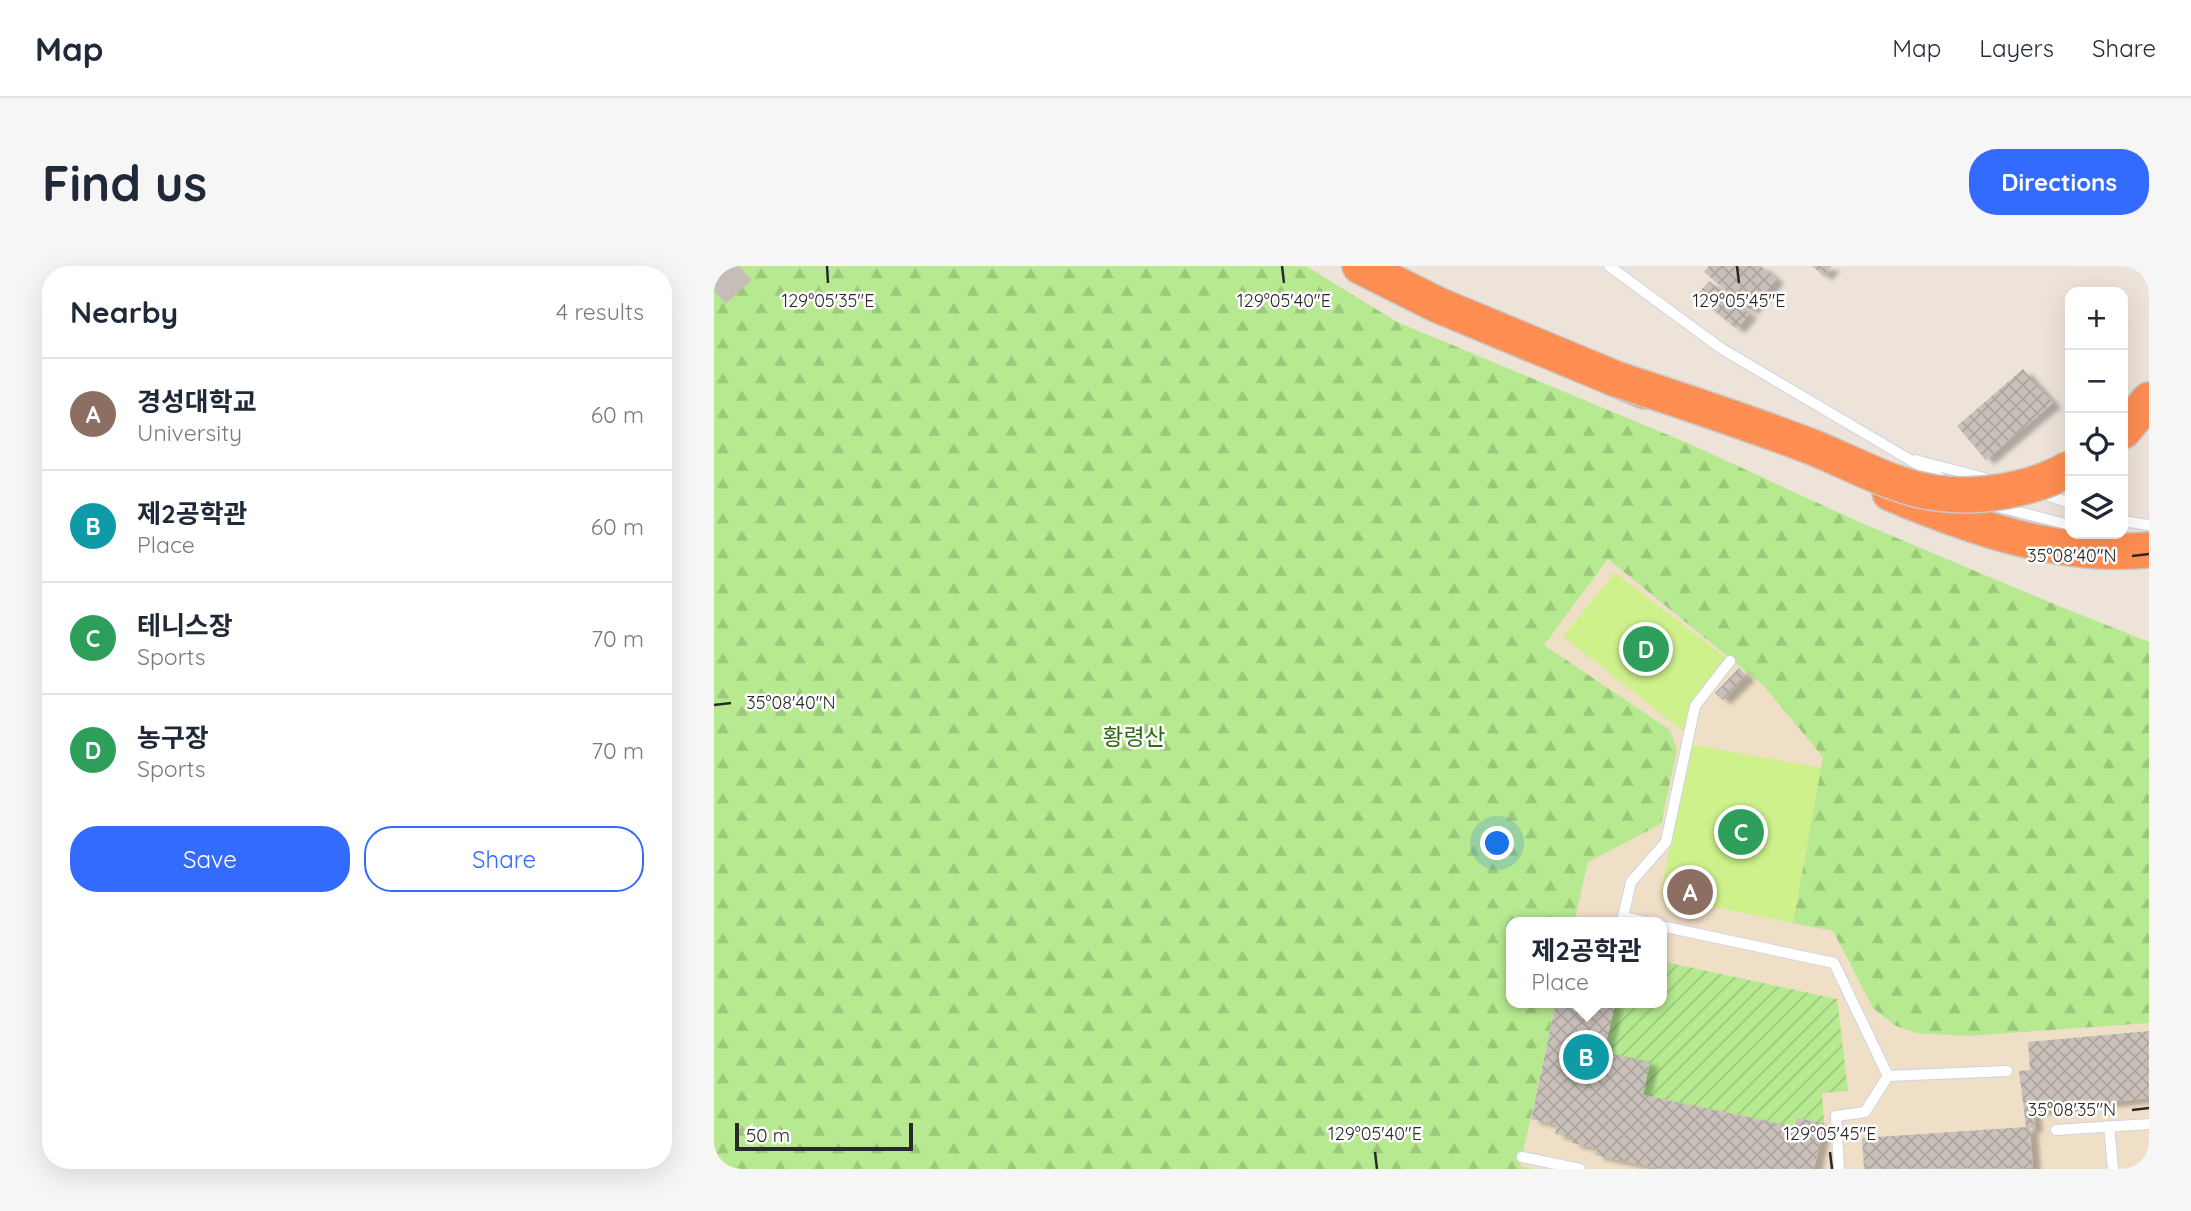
<!DOCTYPE html>
<meta charset="utf-8">
<style>
body{margin:0;font-family:Quicksand,"Noto Sans KR",sans-serif;background:#f6f6f7;color:#1f2937}
.controls{position:absolute;right:21px;top:21px;display:grid;overflow:hidden;border-radius:14px;box-shadow:0 7px 28px #0002}
.controls button{width:63px;height:63px;display:grid;place-items:center;padding:0;border:0;border-bottom:2px solid #e0e1e3;background:#fff;color:#1f2937;font:35px sans-serif}
.scale{position:absolute;left:21px;bottom:18px;width:178px;box-sizing:border-box;padding-left:7px;border:4px solid #292929;border-top:0;font-size:19px;line-height:24px;white-space:nowrap;color:#292929;-webkit-text-stroke:5px #fff;paint-order:stroke}
.you{position:absolute;left:784px;top:578px;width:24px;height:24px;margin:-18px;border:5px solid #fff;border-radius:50%;background:#1a73e8;box-shadow:0 0 0 10px #1a73e833}
.badge{display:grid;place-items:center;width:46px;height:46px;border-radius:50%;background:#346bff;color:#fff;font-size:23px;font-weight:700}
.pin{position:absolute;translate:-50% -50%;border:4px solid #fff;box-shadow:0 2px 7px #0006}
.popup{position:absolute;left:792px;top:651px;width:161px;height:91px;box-sizing:border-box;display:grid;place-content:center;border-radius:14px;background:#fff;filter:drop-shadow(0 2px 5px #0005);font-size:23px;white-space:nowrap;color:#747a83}
.popup b{font-size:26px;color:#1f2937}
.popup::after{content:'';position:absolute;left:50%;top:100%;margin-left:-14px;border:14px solid transparent;border-top-color:#fff}
.list{margin:0;padding:0;list-style:none}
h2{display:flex;justify-content:space-between;align-items:center;height:91px;margin:0;padding:0 28px;font-size:30px}
h2 small{font-size:23px;font-weight:400;color:#747a83}
.list li{display:grid;grid-template-columns:46px 1fr auto;gap:21px;align-items:center;box-sizing:border-box;height:112px;padding:0 28px;border-top:2px solid #e0e1e3}
.list b{display:block;font-size:26px;white-space:nowrap}
.list p{margin:0;font-size:23px;white-space:nowrap;color:#747a83}
.list em{font-size:23px;font-style:normal;color:#747a83}
.actions{display:flex;gap:14px;padding:21px 28px}
.actions a{flex:1;padding:16px 0;border:2px solid #346bff;border-radius:28px;text-align:center;font-size:24px;color:#346bff}
.actions .main{background:#346bff;color:#fff}
.icon{flex:none;width:38px;height:38px;fill:none;stroke:currentColor;stroke-width:2;stroke-linecap:round;stroke-linejoin:round}
.map{position:relative;flex:none;width:1435px;height:903px;overflow:hidden;border-radius:28px}
header{display:flex;align-items:center;gap:42px;box-sizing:border-box;height:98px;padding:0 35px;background:#fff;border-bottom:2px solid #e0e1e3}
header strong{font-size:33px}
nav{display:flex;gap:38px;margin-inline-start:auto;font-size:24px}
.intro{display:flex;align-items:center;justify-content:space-between;box-sizing:border-box;height:168px;padding:0 42px}
h1{margin:0;font-size:49px}
.button{padding:18px 32px;border-radius:28px;background:#346bff;color:#fff;font-size:24px;font-weight:700}
main{display:flex;gap:42px;padding:0 42px}
aside{flex:1;background:#fff;border-radius:28px;box-shadow:0 7px 28px #0002}
.map>svg:first-child{display:block}
</style>
<header>
<strong>Map</strong>
<nav><a>Map</a><a>Layers</a><a>Share</a></nav>
</header>
<div class="intro"><h1>Find us</h1><a class="button">Directions</a></div>
<main>
<aside>
<h2>Nearby<small>4 results</small></h2>
<ul class="list">
<li><span class="badge" style="background:#8d6e63">A</span><div><b>경성대학교</b><p>University</p></div><em>60 m</em></li>
<li><span class="badge" style="background:#0f9aa8">B</span><div><b>제2공학관</b><p>Place</p></div><em>60 m</em></li>
<li><span class="badge" style="background:#2e9e5b">C</span><div><b>테니스장</b><p>Sports</p></div><em>70 m</em></li>
<li><span class="badge" style="background:#2e9e5b">D</span><div><b>농구장</b><p>Sports</p></div><em>70 m</em></li>
</ul>
<div class="actions"><a class="main">Save</a><a>Share</a></div>
</aside>
<div class="map">
<svg width="1435" height="903" viewBox="0 0 1435 903">
<defs>
<pattern id="forest-firs" width="22" height="20" patternUnits="userSpaceOnUse" patternTransform="scale(1.75)"><rect width="22" height="20" fill="#b6e990"/><path d="M5 1l3.5 6h-7zM16 11l3.5 6h-7z" fill="#9cc87c"/></pattern>
<pattern id="garden-furrows" width="10" height="10" patternUnits="userSpaceOnUse" patternTransform="scale(1.75)"><rect width="10" height="10" fill="#b6e990"/><path d="M-1 1l2-2M0 10L10 0M9 11l2-2" fill="none" stroke="#9cc87c"/></pattern>
<pattern id="building-cross-hatch" width="8" height="8" patternUnits="userSpaceOnUse" patternTransform="scale(1.75)"><rect width="8" height="8" fill="#c8c0b9"/><path d="M0 0l8 8M0 8l8-8" fill="none" stroke="#aca59f"/></pattern>
<filter id="shadow"><feDropShadow dx="8" dy="4.5" stdDeviation="2" flood-color="#0004"/></filter>
</defs>
<rect width="100%" height="100%" fill="#ede3d9"/>
<!-- education -->
<path fill="#f0dfc7" d="M 894,293 L 1049,419 L 1109,491 L 1119,665 L 1136,703 L 1253,770 L 1435,757 L 1435,903 L 819,903 L 806,900 L 842,737 L 947,737 L 947,656 L 860,656 L 874,596 L 947,558 L 956,464 L 830,379 Z"/>
<!-- forest -->
<path fill="url(#forest-firs)" d="M 0,0 L 592,0 L 683,56 L 978,179 L 1145,256 L 1335,336 L 1435,376 L 1435,757 L 1253,770 L 1202,767 L 1182,760 L 1159,742 L 1119,665 L 1079,657 L 1109,491 L 1049,419 L 894,293 L 830,379 L 956,464 L 963,484 L 947,558 L 874,596 L 860,656 L 797,656 L 797,737 L 842,737 L 806,900 L 819,903 L 0,903 Z"/>
<!-- garden -->
<path fill="url(#garden-furrows)" d="M 947,695 L 1123,733 L 1134,825 L 1108,827 L 1110,857 L 1083,852 L 1081,861 L 929,829 L 890,786 L 901,737 L 947,737 Z"/>
<!-- pitch -->
<path fill="#cef18b" d="M 901,307 L 1016,395 L 981,440 L 975,470 L 849,370 Z
M 974,478 L 1107,502 L 1079,657 L 947,630 Z"/>
<!-- building -->
<path fill="url(#building-cross-hatch)" filter="url(#shadow)" d="M 995,0 L 1047,0 L 1062,13 L 1036,44 L 990,6 Z
M 1098,0 L 1118,0 L 1110,10 Z
M 995,15 L 1035,48 L 1023,63 L 982,30 Z
M 1309,103 L 1339,137 L 1272,194 L 1243,160 Z
M 1025,402 L 1033,410 L 1009,434 L 1001,427 Z
M 842,737 L 901,737 L 890,786 L 936,796 L 929,829 L 1081,861 L 1083,852 L 1110,857 L 1100,903 L 947,903 L 881,889 L 883,882 L 858,877 L 859,872 L 841,868 L 843,859 L 817,853 Z
M 1435,765 L 1435,832 L 1319,845 L 1321,862 L 1316,862 L 1319,902 L 1150,903 L 1148,872 L 1312,861 L 1305,805 L 1316,804 L 1314,776 Z"/>
<g fill="none" stroke-linecap="round" stroke-linejoin="round">
<!-- highway-tunnel -->
<path stroke="#c6beb6" stroke-width="35" stroke-dasharray="35 18" stroke-linecap="butt" d="M 0,25 L 27,0"/>
<defs>
<path id="lane" d="M 895,0 L 1008,83 L 1230,214
M 1201,194 L 1274,213
M 1326,227 L 1356,237
M 1281,240 L 1356,259
M 1409,255 L 1435,259
M 932,656 L 909,651 L 917,616 L 952,576 L 981,440 L 1016,395
M 947,660 L 1120,697 L 1174,810 L 1293,805
M 1395,860 L 1399,903
M 1342,864 L 1435,858
M 808,891 L 866,903
M 1125,903 L 1122,850 L 1151,846 L 1174,810"/>
<path id="highway" d="M 646,0 L 724,39 L 931,125
M 1409,165 L 1435,134
M 1176,227 C 1256,261 1347,293 1435,284"/>
</defs>
<!-- lane casing -->
<use href="#lane" stroke="#ced4e3" stroke-width="12"/>
<!-- highway casing -->
<use href="#highway" stroke="#c7c7c7" stroke-width="38"/>
<!-- lane -->
<use href="#lane" stroke="#fff" stroke-width="10"/>
<!-- highway -->
<use href="#highway" stroke="#ff8e52" stroke-width="35"/>
<defs>
<path id="highway-bridge" d="M 902,113 C 968,135 1033,156 1098,181 C 1138,197 1179,221 1222,227 C 1264,233 1320,224 1356,202"/>
</defs>
<!-- highway-bridge casing -->
<use href="#highway-bridge" stroke="#c7c7c7" stroke-width="38" stroke-linecap="butt"/>
<!-- highway-bridge -->
<use href="#highway-bridge" stroke="#ff8e52" stroke-width="35"/>
</g>
<!-- ticks -->
<path fill="none" stroke="#292929" stroke-width="2.5" d="M 113,0 L 114,17M 568,0 L 570,17M 1023,0 L 1025,17M 1418,290 L 1435,288M 0,439 L 17,437M 1418,844 L 1435,842M 661,886 L 663,903M 1116,886 L 1118,903"/>
<g text-anchor="middle" dominant-baseline="central" stroke-width="5" stroke-linejoin="round" paint-order="stroke">
<!-- park labels -->
<g font-size="23" fill="#2d6b13" stroke="#fff">
<text x="420" y="470">황령산</text>
</g>
</g>
<g font-size="18" text-anchor="middle" fill="#292929" stroke="#fff" stroke-width="5" stroke-linejoin="round" paint-order="stroke">
<text x="114" y="41">129°05'35"E</text>
<text x="570" y="41">129°05'40"E</text>
<text x="1025" y="41">129°05'45"E</text>
<text x="1358" y="296">35°08'40"N</text>
<text x="77" y="443">35°08'40"N</text>
<text x="1358" y="850">35°08'35"N</text>
<text x="661" y="874">129°05'40"E</text>
<text x="1116" y="874">129°05'45"E</text>
</g>
</svg>
<div class="controls">
<button>+</button>
<button>−</button>
<button><svg class="icon" aria-label="locate" viewBox="0 0 24 24"><circle cx="12" cy="12" r="6"/><path d="M12 2v4M12 18v4M2 12h4M18 12h4"/></svg></button>
<button><svg class="icon" aria-label="layers" viewBox="0 0 24 24"><path d="M12 4l9 5-9 5-9-5zM3 14l9 5 9-5"/></svg></button>
</div>
<div class="scale">50 m</div>
<div class="you"></div>
<div class="pin badge" style="left:976px;top:626px;background:#8d6e63">A</div>
<div class="pin badge" style="left:872px;top:791px;background:#0f9aa8">B</div>
<div class="popup"><b>제2공학관</b>Place</div>
<div class="pin badge" style="left:1027px;top:566px;background:#2e9e5b">C</div>
<div class="pin badge" style="left:932px;top:383px;background:#2e9e5b">D</div>
</div>
</main>
